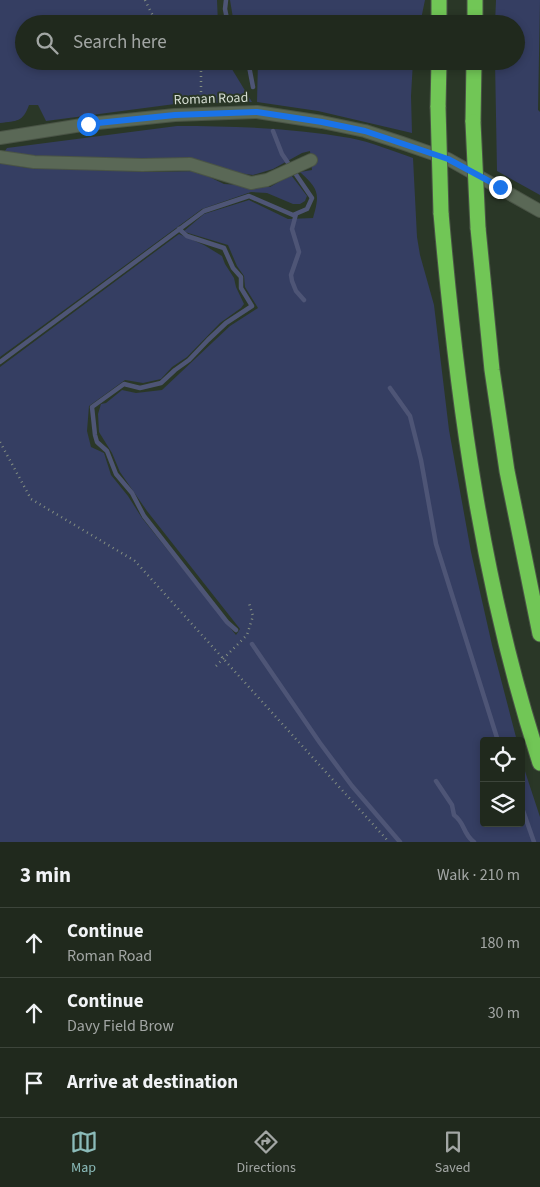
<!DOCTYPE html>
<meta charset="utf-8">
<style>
body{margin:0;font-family:"Source Sans 3",sans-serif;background:#283126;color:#f1f3f6}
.controls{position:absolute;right:15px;bottom:15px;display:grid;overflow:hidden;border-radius:5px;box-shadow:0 2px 8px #0003}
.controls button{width:45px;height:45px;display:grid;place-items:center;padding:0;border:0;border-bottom:1px solid #3d453b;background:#20291d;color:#f1f3f6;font:25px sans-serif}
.stop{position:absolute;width:15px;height:15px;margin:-11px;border:4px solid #1a73e8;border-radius:50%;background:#fff}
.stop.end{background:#1a73e8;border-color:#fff;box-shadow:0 1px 5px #0008}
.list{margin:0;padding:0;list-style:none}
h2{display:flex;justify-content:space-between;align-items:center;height:65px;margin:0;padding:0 20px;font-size:21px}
h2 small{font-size:16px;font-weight:400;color:#a2a6a4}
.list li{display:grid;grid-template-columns:32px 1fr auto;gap:15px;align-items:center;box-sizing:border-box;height:70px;padding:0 20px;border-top:1px solid #3d453b}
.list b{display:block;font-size:19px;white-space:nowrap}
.list p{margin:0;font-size:16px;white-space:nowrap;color:#a2a6a4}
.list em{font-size:16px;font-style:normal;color:#a2a6a4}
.icon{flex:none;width:28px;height:28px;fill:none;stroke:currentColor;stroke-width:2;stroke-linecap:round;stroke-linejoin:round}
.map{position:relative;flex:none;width:540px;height:842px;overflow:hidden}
.search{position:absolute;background:#20291d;box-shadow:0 2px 8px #0003;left:15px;right:15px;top:15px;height:55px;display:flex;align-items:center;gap:12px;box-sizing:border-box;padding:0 18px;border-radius:28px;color:#a2a6a4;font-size:19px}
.sheet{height:275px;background:#20291d}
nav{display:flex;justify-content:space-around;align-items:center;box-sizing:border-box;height:70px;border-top:1px solid #3d453b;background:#20291d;font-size:14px;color:#a2a6a4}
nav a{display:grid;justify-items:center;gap:2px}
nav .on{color:#8bbbb9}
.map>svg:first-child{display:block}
</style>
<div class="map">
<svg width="540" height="842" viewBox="0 0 540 842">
<rect width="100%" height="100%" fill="#2a3727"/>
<!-- green -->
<path fill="#353e62" d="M 0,0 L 217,0 L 218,24 L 24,24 L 24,61 L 227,61 L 252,102 L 175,104 L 46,121 L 38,105 L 29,105 C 23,122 17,121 0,123 Z
M 230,0 L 425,0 L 420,24 L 234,24 Z
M 496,0 L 540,0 L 538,110 L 540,112 L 540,195 L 497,171 L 495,61 L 516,61 L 516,24 L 495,24 Z
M 258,61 L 413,61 L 411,96 L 412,133 L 318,111 L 257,102 Z
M 177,126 C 236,126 293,128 350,138 C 371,142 393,151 413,158 L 417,237 L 420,255 L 434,305 L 449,430 L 471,552 L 492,645 L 517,741 L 484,741 L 484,823 L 521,823 L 521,759 L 540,817 L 540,842 L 0,842 L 0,367 L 179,234 L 204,245 L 222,256 L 225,264 L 234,278 L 236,287 L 244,304 L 241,308 L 220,323 L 187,357 L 172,367 L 161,379 L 143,383 L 125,380 L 89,406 L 87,431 L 91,447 L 104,453 L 111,475 L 128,496 L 142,518 L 236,635 L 240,629 L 147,511 L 120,472 L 112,453 L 99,432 L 98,414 L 101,404 L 106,403 L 122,390 L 136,393 L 162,390 L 230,326 L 258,308 L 245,287 L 244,276 L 237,266 L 228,245 L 188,233 L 184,231 L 204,214 L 249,200 L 288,219 L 313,218 C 320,194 319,189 300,172 L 312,170 L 310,151 L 302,153 L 273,169 L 253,175 L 239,173 L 196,160 L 19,156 L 5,153 L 5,151 L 7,148 Z
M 0,163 L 27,168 L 155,172 L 197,171 L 224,184 L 270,187 L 291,175 L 307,196 L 305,201 L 300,204 L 293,204 L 267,193 L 251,192 L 202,209 L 0,357 Z"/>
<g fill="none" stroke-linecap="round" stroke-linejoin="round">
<!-- stream -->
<path stroke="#4e5576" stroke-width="4.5" d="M 226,0 L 225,9 L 228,24
M 248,61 L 253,87
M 296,214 L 292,229 L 299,252 L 291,275 L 292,281 L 296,291 L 304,300
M 179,229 L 187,236 L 224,248 L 233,268 L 241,277 L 241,288 L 252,306 L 226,323 L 208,340 L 189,360 L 175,370 L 161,383 L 140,388 L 124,384 L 92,407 L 95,435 L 97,442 L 107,451 L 116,474 L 132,493 L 144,516 L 227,622 L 236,630
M 0,362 L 204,211 L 249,196 L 293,215 L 307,209 L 312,198 L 282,154 L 273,131
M 390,388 L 410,416 L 421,460 L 436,544 L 498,741
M 252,644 L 320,743 L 352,786 L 400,842
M 436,781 L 452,805 L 454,815 C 466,824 462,833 474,842
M 521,805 L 534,842"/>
<defs>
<path id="minor" d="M 0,138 L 88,124 L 175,115 L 257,112 L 322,122 L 365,131 L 402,143 L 448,159 L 540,211
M 0,157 L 34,162 L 142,165 L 190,164 L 251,183 L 267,180 L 311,160"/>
<path id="highway" d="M 439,24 L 439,0
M 475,24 L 475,0
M 438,107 L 439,61
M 473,122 L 474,61
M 441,213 C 457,399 482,585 540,763
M 478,228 L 492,370 L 507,471 L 540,634"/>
</defs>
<!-- minor casing -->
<use href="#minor" stroke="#4a5446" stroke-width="14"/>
<!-- highway casing -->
<use href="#highway" stroke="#4a5446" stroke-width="17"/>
<!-- path -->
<path stroke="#838e81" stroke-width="2.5" stroke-dasharray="1 4" stroke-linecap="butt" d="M 145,0 L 157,24
M 201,61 L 201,102
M 0,442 L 31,499 L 135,561 L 389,842
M 216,666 L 247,635 L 253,616 L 249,603"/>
<!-- minor -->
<use href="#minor" stroke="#5a6856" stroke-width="12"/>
<!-- highway -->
<use href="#highway" stroke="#71c656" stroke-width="15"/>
<defs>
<path id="highway-bridge" d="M 438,107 L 441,213
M 473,122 L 478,228"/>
</defs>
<!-- highway-bridge casing -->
<use href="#highway-bridge" stroke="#4a5446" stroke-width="17" stroke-linecap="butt"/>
<!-- highway-bridge -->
<use href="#highway-bridge" stroke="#71c656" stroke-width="15"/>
</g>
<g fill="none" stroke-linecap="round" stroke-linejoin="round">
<!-- route -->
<path stroke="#1a73e8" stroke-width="6" d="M 88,124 L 175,115 L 257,112 L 322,122 L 365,131 L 448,159 L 500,187"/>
</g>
<g text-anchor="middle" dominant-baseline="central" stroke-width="4" stroke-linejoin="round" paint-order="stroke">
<!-- street labels -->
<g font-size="14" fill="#d6ded4" stroke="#2a3727">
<text transform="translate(211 99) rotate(-2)">Roman Road</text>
</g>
</g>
</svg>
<div class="controls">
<button><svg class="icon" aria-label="locate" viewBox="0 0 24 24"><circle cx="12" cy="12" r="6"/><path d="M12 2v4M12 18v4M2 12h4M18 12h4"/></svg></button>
<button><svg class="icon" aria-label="layers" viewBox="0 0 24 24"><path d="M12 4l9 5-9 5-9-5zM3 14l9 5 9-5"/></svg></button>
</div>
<div class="stop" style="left:88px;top:124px"></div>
<div class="stop end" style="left:500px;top:187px"></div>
<div class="search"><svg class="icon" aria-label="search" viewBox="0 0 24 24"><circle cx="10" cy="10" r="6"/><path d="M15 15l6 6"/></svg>Search here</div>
</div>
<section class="sheet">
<h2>3 min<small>Walk · 210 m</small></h2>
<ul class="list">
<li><svg class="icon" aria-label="ahead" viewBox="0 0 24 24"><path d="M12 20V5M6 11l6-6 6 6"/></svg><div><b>Continue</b><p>Roman Road</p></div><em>180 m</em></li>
<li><svg class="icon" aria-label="ahead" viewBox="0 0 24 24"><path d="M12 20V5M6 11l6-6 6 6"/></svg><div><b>Continue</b><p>Davy Field Brow</p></div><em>30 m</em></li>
<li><svg class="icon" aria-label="arrive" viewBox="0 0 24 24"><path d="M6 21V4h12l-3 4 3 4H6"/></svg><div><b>Arrive at destination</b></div></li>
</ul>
</section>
<nav>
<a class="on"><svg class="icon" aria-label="map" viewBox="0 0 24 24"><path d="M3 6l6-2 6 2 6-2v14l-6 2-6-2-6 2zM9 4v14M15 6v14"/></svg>Map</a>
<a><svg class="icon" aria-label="directions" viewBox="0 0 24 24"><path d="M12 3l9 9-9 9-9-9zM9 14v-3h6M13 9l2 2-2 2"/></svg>Directions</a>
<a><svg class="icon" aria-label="saved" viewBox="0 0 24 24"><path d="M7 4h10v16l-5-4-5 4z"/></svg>Saved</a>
</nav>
